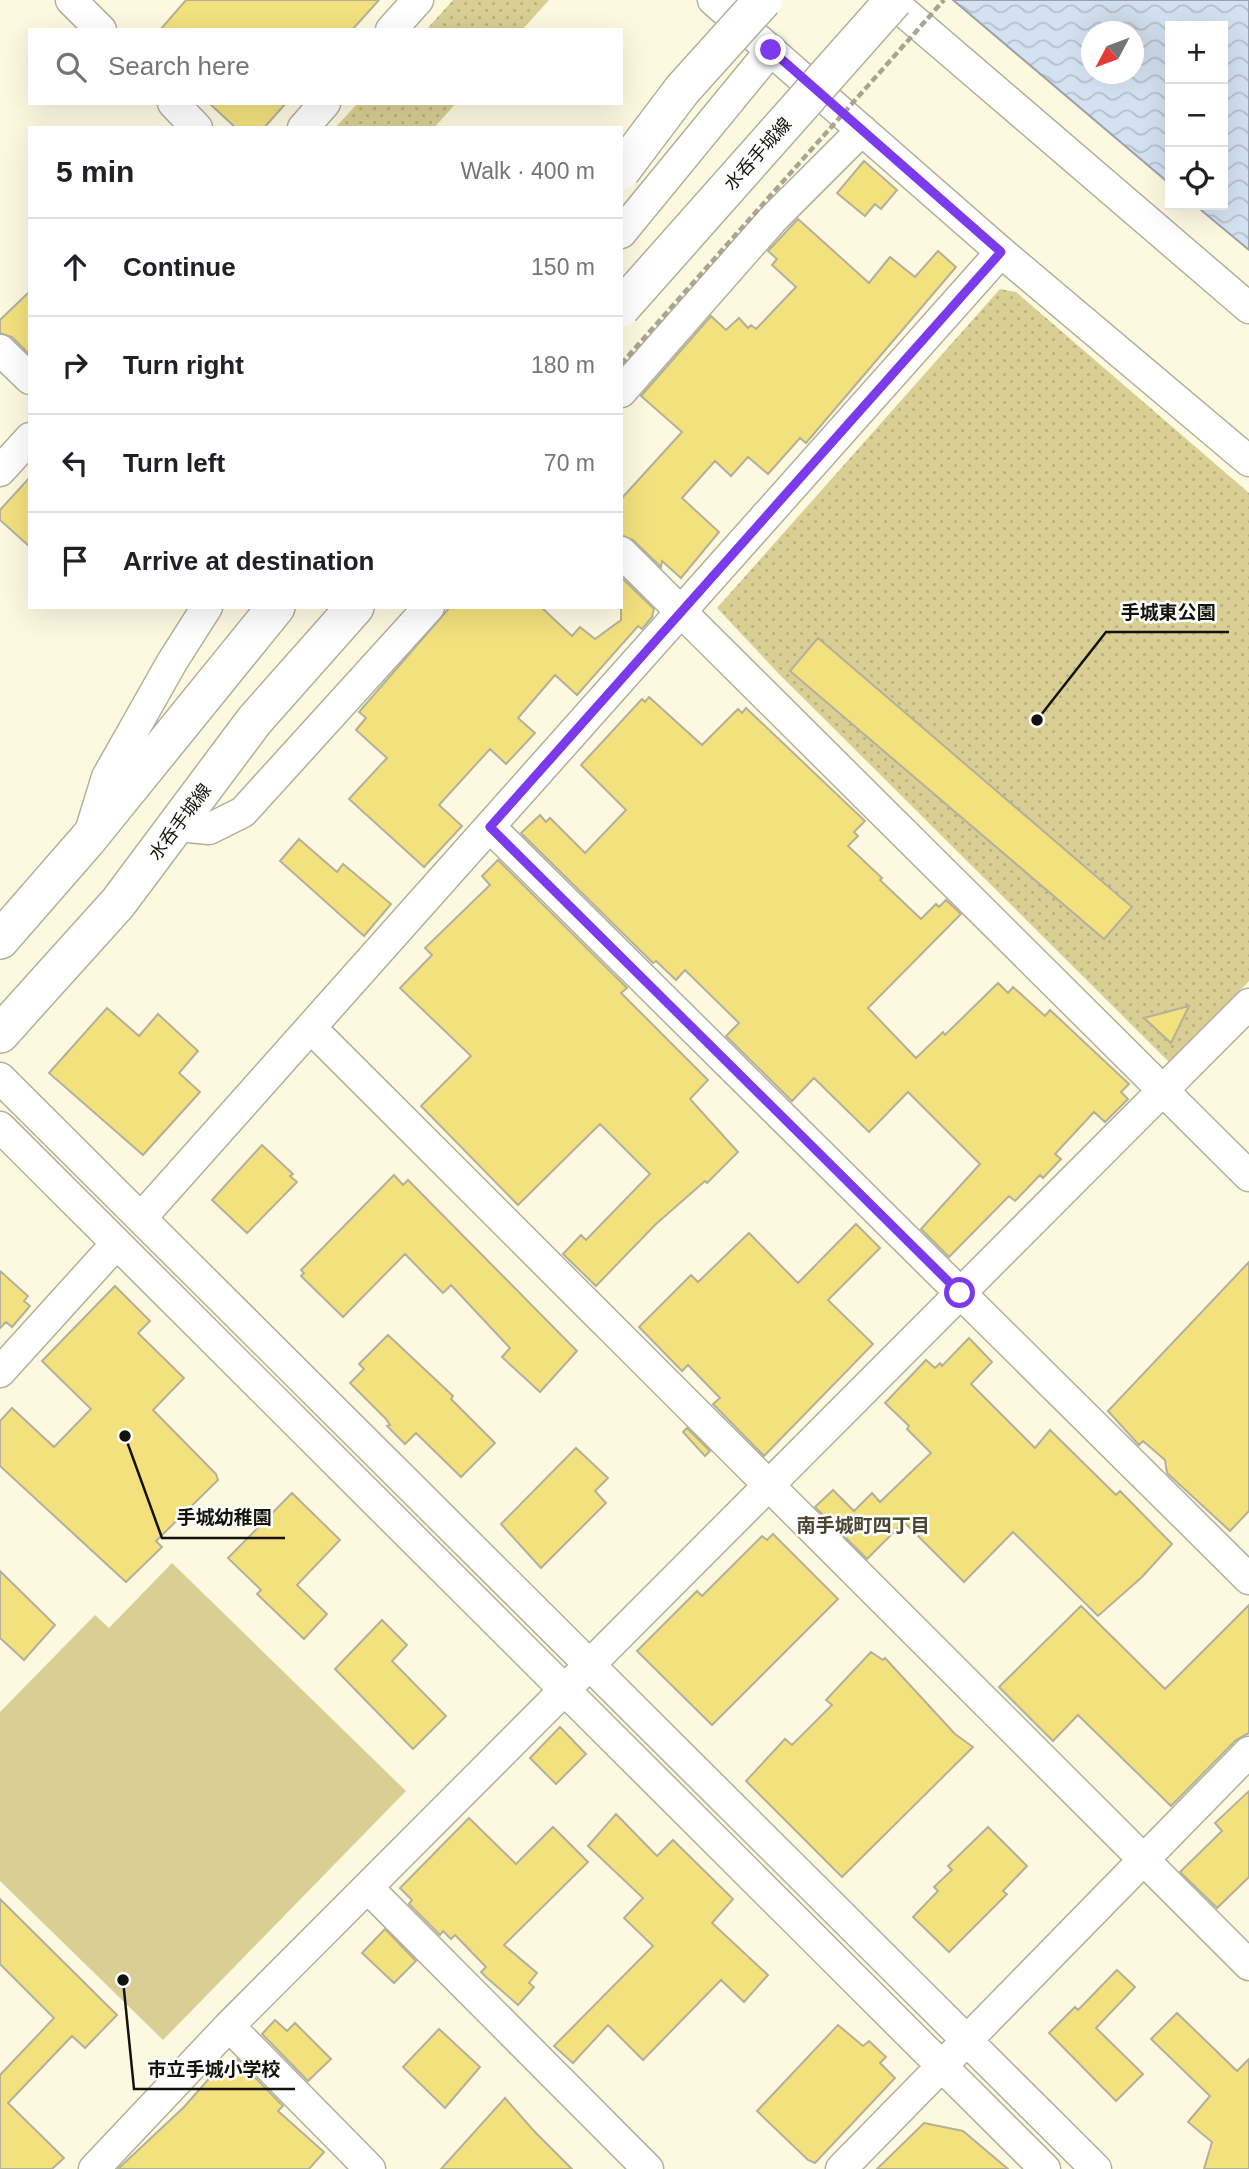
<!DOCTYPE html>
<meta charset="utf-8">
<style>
body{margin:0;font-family:Arial,"Noto Sans JP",sans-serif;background:#f6f6f6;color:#202124}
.controls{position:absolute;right:21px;top:21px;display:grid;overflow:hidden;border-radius:0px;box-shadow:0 7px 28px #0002}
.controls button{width:63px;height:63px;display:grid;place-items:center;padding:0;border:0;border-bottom:2px solid #e0e0e0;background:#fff;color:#202124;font:35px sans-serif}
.compass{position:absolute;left:1081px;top:21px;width:63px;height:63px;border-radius:50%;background:#fff;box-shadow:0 7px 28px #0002;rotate:229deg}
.stop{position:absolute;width:21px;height:21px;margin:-16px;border:5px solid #7c3aed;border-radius:50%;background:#fff}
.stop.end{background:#7c3aed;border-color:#fff;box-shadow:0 2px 7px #0008}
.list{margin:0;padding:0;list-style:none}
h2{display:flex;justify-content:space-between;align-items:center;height:91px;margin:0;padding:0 28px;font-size:30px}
h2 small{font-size:23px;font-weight:400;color:#757577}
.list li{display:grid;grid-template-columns:46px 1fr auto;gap:21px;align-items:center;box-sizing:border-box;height:98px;padding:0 28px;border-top:2px solid #e0e0e0}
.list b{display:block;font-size:26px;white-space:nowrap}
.list em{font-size:23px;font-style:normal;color:#757577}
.icon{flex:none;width:38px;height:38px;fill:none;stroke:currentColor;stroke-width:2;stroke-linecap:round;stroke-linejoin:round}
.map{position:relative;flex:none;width:1249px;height:2169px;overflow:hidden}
.search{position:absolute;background:#fff;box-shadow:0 7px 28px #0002;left:28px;top:28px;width:595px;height:77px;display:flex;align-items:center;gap:18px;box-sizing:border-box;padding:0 24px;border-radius:0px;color:#757577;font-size:26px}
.panel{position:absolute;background:#fff;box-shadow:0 7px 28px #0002;left:28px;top:126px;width:595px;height:483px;border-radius:0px}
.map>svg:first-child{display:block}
</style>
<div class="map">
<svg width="1249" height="2169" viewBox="0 0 1249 2169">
<defs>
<pattern id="park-dots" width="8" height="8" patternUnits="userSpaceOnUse" patternTransform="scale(1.75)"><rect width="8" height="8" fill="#d9cf94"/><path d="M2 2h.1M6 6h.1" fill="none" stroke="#b9b17e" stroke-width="1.8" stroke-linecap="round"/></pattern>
<pattern id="water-waves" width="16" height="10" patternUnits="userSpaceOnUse" patternTransform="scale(1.75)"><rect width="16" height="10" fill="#d4e1f0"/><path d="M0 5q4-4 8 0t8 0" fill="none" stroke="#b5c0cc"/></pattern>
</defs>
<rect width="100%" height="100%" fill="#fdf9e1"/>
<!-- grass -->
<path fill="#d9cf94" d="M 172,1563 L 406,1791 L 163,2040 L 0,1881 L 0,1712 L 95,1615 L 109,1628 Z"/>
<!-- park -->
<path fill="url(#park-dots)" d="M 453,0 L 549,0 L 522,30 L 426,30 Z
M 358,103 L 456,103 L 434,128 L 335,128 Z
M 1000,289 L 1016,292 L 1249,493 L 1249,981 L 1171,1064 L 779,674 L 717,608 Z"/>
<!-- water -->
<path fill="url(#water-waves)" stroke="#9aa3ab" stroke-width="2" fill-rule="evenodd" d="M 953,0 L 1249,0 L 1249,250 L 1195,205 L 1223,205 L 1223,26 L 1170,26 L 1170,184 ZM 1092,32 L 1134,32 L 1134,74 L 1092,74 Z"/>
<!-- building -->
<path fill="#f3e17e" stroke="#b4b09a" stroke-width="2" d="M 186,0 L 379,0 L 352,30 L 160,30 Z
M 209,103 L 286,103 L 264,128 L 236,128 Z
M 864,161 L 897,190 L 881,209 L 875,204 L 865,216 L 837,193 Z
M 798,219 L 869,283 L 890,257 L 915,277 L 938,251 L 956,267 L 806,443 L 800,438 L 768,474 L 748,457 L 731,476 L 715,461 L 682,498 L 719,532 L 681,578 L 662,561 L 661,567 L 633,540 L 621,535 L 621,499 L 682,432 L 641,396 L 711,316 L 726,330 L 739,318 L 748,328 L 751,325 L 756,329 L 796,287 L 772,265 L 777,259 L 768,251 Z
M 30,291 L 30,353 L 29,354 L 12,337 L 0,333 L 0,320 Z
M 30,477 L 30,547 L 0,520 L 0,510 Z
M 621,577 L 654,609 L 652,617 L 642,629 L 638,626 L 577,695 L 555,675 L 518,718 L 535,733 L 506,764 L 490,749 L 439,805 L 462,826 L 424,867 L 349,799 L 387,758 L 356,730 L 366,718 L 359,712 L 450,607 L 541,607 L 572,636 L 580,627 L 595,639 L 621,620 Z
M 818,638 L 1132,907 L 1104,939 L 790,671 Z
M 649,697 L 702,745 L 738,709 L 742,713 L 746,708 L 865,821 L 854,832 L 858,836 L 848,846 L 882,878 L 880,880 L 921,919 L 936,904 L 939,907 L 946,900 L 961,914 L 868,1008 L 916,1058 L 943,1032 L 945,1035 L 998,983 L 1008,993 L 1013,987 L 1045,1016 L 1050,1010 L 1129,1084 L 1121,1092 L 1128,1099 L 1105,1122 L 1094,1112 L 1055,1154 L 1061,1159 L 1043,1178 L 1040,1175 L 1015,1201 L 1009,1196 L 949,1257 L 921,1229 L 980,1164 L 908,1092 L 869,1132 L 814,1078 L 792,1101 L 726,1036 L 739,1023 L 685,970 L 676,980 L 656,961 L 653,963 L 521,833 L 540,815 L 546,822 L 550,818 L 585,853 L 626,810 L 581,765 L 642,699 L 645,702 Z
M 299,839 L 337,872 L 343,864 L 391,904 L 364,936 L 280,861 Z
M 498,860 L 627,988 L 621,993 L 708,1080 L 690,1099 L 738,1152 L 707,1183 L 705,1181 L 656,1224 L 596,1286 L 563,1254 L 581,1235 L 586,1240 L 650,1174 L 600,1124 L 518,1205 L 421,1106 L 471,1056 L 400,988 L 432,955 L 425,948 L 490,885 L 482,876 Z
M 1189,1006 L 1171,1043 L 1144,1018 Z
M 107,1008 L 139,1036 L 158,1014 L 198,1051 L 179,1073 L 200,1092 L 143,1155 L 49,1073 Z
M 262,1145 L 293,1174 L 290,1176 L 297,1182 L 247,1233 L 212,1200 Z
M 394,1175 L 403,1185 L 408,1180 L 577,1351 L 540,1392 L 502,1357 L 510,1348 L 451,1285 L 443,1293 L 405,1254 L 343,1317 L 301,1276 L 304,1273 L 301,1270 Z
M 856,1224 L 880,1248 L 828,1300 L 873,1344 L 764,1456 L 713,1404 L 720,1398 L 688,1365 L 682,1371 L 639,1327 L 691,1275 L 698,1282 L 749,1233 L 798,1283 Z
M 1249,1262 L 1249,1511 L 1230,1531 L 1167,1473 L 1165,1460 L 1143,1441 L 1139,1445 L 1108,1411 Z
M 0,1271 L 28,1296 L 24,1301 L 30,1306 L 12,1327 L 6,1322 L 0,1328 Z
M 115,1286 L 150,1321 L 138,1333 L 184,1378 L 153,1410 L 216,1474 L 218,1480 L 156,1541 L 162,1547 L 126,1582 L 0,1466 L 0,1421 L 12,1408 L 54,1447 L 91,1409 L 42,1361 Z
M 388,1335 L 453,1396 L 451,1399 L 495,1443 L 461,1477 L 416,1433 L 405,1444 L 387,1426 L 390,1425 L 386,1419 L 350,1383 L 364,1369 L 359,1364 Z
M 969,1338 L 992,1362 L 971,1384 L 1035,1448 L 1050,1430 L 1116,1495 L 1120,1491 L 1172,1544 L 1142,1577 L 1098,1616 L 1013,1532 L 964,1582 L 904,1522 L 867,1559 L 815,1507 L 833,1490 L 854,1511 L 872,1493 L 880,1502 L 931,1453 L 907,1429 L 909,1426 L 885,1403 L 926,1360 L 935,1368 L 940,1363 L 942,1366 Z
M 687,1428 L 710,1451 L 705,1456 L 683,1432 Z
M 576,1448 L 608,1478 L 595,1491 L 606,1503 L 541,1568 L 501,1524 Z
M 292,1493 L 340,1540 L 297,1585 L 327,1614 L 304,1639 L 257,1594 L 261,1590 L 228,1558 Z
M 773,1534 L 838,1599 L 712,1725 L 637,1651 L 697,1591 L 702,1596 L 762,1536 L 767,1540 Z
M 0,1571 L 55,1625 L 24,1660 L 0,1638 Z
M 1249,1605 L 1249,1733 L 1236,1740 L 1171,1806 L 1078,1715 L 1053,1741 L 999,1687 L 1081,1606 L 1165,1689 Z
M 382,1620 L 407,1645 L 392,1661 L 446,1716 L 413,1749 L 335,1669 Z
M 871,1652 L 883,1660 L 885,1658 L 955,1734 L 973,1747 L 842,1877 L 746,1781 L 785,1739 L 792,1745 L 832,1705 L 826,1700 Z
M 560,1727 L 586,1754 L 556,1784 L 530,1758 Z
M 1249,1791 L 1249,1877 L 1217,1908 L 1180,1872 L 1222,1831 L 1215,1823 Z
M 616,1814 L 657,1856 L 673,1840 L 733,1899 L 712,1923 L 768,1975 L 744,2002 L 721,1980 L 643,2060 L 608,2025 L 573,2063 L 554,2046 L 653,1946 L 624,1918 L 643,1898 L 588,1846 Z
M 469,1818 L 516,1864 L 553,1827 L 588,1862 L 504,1945 L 537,1973 L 529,1983 L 534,1987 L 518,2005 L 486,1977 L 481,1972 L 486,1967 L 455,1935 L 451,1939 L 443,1931 L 440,1935 L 409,1904 L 412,1900 L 400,1888 Z
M 988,1827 L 1027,1866 L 1003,1891 L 1007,1894 L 949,1952 L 913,1917 L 938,1891 L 934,1887 L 952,1870 L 948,1866 Z
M 0,1899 L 117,2015 L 85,2048 L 72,2036 L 8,2103 L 64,2158 L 52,2169 L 0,2169 L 0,2075 L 54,2018 L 0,1964 Z
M 385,1929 L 416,1961 L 394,1983 L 362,1953 Z
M 1117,1970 L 1135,1987 L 1096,2028 L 1143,2074 L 1116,2101 L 1049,2033 L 1075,2007 L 1078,2010 Z
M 1177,2013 L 1237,2071 L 1249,2059 L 1249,2169 L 1204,2169 L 1212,2142 L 1188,2122 L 1210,2096 L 1151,2039 Z
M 275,2020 L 287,2031 L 295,2023 L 331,2059 L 308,2081 L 262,2034 Z
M 838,2025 L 863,2046 L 869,2041 L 886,2057 L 880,2063 L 895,2078 L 815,2163 L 808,2160 L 757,2111 Z
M 439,2029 L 480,2067 L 445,2108 L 403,2067 Z
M 237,2059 L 283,2106 L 278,2111 L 324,2152 L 309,2169 L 118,2169 L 184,2107 L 222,2064 L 227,2069 Z
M 505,2098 L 534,2131 L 572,2169 L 441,2169 Z
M 924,2123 L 963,2131 L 1008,2169 L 877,2169 Z"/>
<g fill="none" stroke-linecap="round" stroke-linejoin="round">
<defs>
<path id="minor" d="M 71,0 L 101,30
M 713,0 L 1001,252 L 1249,461
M 890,0 L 1249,308
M 391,30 L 418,0
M 173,103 L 197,128
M 303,128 L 325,103
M 621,233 L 771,50
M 0,350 L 30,379
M 621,392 L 772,220 L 862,130
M 0,471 L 30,438
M 621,552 L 1249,1176
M 178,826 L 209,829 L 243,812 L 429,607
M 490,827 L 1249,1579
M 90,832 L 107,777 L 172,662 L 207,607
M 311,1028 L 1249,1965
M 0,1078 L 1096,2169
M 0,1127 L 1045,2169
M 141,1218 L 1001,252
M 0,1372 L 116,1244
M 368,1888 L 648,2169
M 229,2026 L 370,2169
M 94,2169 L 229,2026 L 1249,1004
M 841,2169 L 1249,1752"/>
<path id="major" d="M 0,940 L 88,839 L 276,607
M 0,1034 L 118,903 L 254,721 L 355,607"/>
</defs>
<!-- minor casing -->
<use href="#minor" stroke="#b3b09a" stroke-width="33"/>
<!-- major casing -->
<use href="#major" stroke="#b3b09a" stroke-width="40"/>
<!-- minor -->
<use href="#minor" stroke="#fff" stroke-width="30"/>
<!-- major -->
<use href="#major" stroke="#fff" stroke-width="37"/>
<defs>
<path id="major-bridge" d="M 621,171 L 682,90 L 763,0
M 621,308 L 894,0"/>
</defs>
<!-- major-bridge casing -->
<use href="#major-bridge" stroke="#b3b09a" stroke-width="40" stroke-linecap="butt"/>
<!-- path-bridge -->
<path stroke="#a8a593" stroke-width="4.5" stroke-dasharray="7 3.5" stroke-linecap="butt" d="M 621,364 L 944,0"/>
<!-- major-bridge -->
<use href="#major-bridge" stroke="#fff" stroke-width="37"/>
</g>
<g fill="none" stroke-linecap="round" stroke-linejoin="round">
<!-- route -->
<path stroke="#7c3aed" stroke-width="9" d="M 771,50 L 1001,252 L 490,827 L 960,1293"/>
</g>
<g text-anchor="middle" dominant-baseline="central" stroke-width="5" stroke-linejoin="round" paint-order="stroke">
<!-- street labels -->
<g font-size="18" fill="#14130b" stroke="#fff">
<text transform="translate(758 154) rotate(-48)">水呑手城線</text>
<text transform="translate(180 822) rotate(-53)">水呑手城線</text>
</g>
<!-- neighbourhood labels -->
<g font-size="19" font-weight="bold" fill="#474431" stroke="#fff">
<text x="863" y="1525">南手城町四丁目</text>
</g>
</g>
<!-- callouts -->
<path fill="none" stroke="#14130b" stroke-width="2.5" d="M1037 720L1106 632H1229M125 1436L162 1538H285M123 1980L134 2089H295"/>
<g fill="#14130b" stroke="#fff" stroke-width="2.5">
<circle cx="1037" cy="720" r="7"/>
<circle cx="125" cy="1436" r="7"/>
<circle cx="123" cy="1980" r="7"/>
</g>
<g font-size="19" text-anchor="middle" font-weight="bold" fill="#14130b" stroke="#fff" stroke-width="5" stroke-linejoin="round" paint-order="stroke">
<text x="1168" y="619">手城東公園</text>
<text x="224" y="1524">手城幼稚園</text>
<text x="214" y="2076">市立手城小学校</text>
</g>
</svg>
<div class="controls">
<button>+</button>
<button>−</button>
<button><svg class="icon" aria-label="locate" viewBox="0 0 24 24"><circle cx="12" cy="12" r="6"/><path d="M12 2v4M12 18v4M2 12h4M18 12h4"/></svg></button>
</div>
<svg class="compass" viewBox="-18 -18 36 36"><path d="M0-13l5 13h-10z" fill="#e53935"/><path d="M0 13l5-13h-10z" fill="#757577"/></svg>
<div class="stop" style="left:960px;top:1293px"></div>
<div class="stop end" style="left:771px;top:50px"></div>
<div class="search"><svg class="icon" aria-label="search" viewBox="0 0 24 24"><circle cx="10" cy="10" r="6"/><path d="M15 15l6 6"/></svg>Search here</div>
<section class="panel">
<h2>5 min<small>Walk · 400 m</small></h2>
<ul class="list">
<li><svg class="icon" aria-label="ahead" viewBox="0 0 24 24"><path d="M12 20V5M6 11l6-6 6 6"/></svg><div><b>Continue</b></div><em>150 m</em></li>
<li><svg class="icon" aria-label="right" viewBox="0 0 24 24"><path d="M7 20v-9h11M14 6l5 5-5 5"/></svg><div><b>Turn right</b></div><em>180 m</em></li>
<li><svg class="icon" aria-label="left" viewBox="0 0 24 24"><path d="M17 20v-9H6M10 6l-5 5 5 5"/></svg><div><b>Turn left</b></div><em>70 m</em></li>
<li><svg class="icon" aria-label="arrive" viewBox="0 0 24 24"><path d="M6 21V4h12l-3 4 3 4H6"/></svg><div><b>Arrive at destination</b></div></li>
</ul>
</section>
</div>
